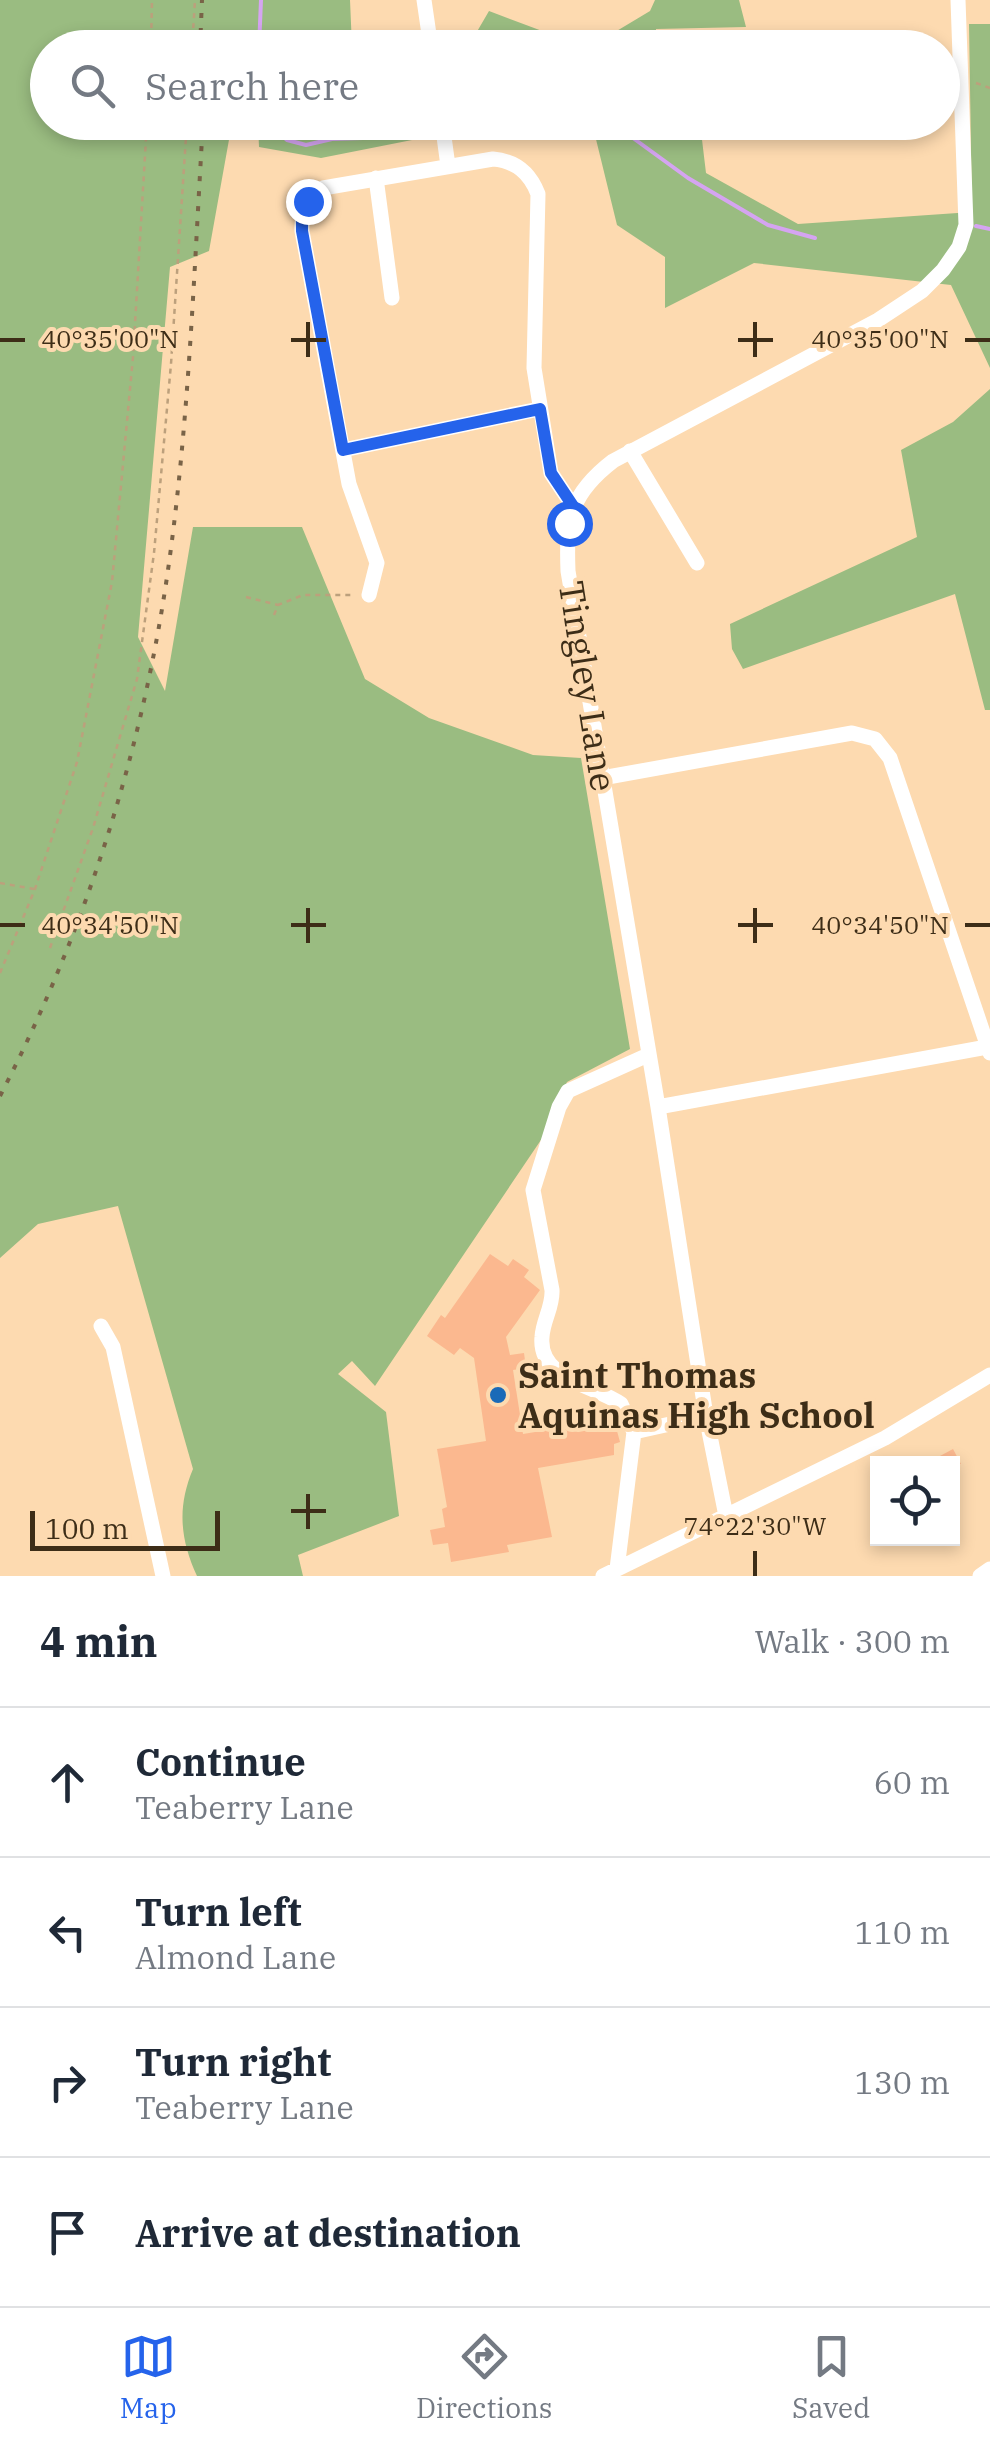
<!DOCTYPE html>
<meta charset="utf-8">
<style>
body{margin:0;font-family:"IBM Plex Serif",serif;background:#f6f6f7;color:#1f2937}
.controls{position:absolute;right:30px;bottom:30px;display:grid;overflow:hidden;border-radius:0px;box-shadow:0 5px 15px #0003}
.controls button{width:90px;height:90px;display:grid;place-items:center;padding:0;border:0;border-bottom:2px solid #e0e1e3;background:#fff;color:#1f2937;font:50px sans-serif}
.scale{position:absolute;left:30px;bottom:25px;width:190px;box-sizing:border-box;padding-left:10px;border:5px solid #3d2d17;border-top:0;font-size:28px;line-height:35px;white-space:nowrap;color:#3d2d17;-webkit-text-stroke:8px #fddab0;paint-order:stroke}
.stop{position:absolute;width:30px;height:30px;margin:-22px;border:8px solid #2563eb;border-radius:50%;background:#fff}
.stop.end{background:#2563eb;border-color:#fff;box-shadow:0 2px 10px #0008}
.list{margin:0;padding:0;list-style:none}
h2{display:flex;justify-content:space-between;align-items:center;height:130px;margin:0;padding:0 40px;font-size:42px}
h2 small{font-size:32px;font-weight:400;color:#747a83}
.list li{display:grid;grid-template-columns:65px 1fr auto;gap:30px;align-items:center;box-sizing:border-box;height:150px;padding:0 40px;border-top:2px solid #e0e1e3}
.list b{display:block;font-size:38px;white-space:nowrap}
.list p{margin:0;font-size:32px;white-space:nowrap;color:#747a83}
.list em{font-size:32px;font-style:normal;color:#747a83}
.icon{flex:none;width:55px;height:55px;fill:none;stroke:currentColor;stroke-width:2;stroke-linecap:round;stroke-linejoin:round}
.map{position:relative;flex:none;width:990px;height:1576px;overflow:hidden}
.search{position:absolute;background:#fff;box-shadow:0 5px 15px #0003;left:30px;right:30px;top:30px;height:110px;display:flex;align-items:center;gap:25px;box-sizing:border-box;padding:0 35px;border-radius:55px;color:#747a83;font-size:38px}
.sheet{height:730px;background:#fff}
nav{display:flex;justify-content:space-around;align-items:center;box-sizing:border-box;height:140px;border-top:2px solid #e0e1e3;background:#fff;font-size:28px;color:#747a83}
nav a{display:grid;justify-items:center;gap:5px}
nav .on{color:#2563eb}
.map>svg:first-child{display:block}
</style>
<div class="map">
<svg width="990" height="1576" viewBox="0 0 990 1576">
<rect width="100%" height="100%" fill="#fddab0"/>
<!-- green -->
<path fill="#9abc81" d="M 0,0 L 350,0 L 352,47 L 48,48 L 48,122 L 232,123 L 209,251 L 170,267 L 138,637 L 165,691 L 193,527 L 302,527 L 365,679 L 429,718 L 533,755 L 581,758 L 630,1049 L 567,1082 L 545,1134 L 375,1386 L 352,1361 L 338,1374 L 386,1412 L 399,1516 L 298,1555 L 303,1576 L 197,1576 C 180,1539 177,1507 193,1469 L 118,1206 L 38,1224 L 0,1258 Z
M 655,0 L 739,0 L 746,27 L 656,29 L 655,47 L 590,47 L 650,11 Z
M 489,11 L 585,47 L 468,47 Z
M 969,24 L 990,24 L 990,368 L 951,285 L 754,263 L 665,308 L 665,257 L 617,225 L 592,123 L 700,123 L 706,173 L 798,224 L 972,212 Z
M 258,123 L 498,123 L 321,158 L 259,147 Z
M 990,389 L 990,710 L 985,710 L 955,594 L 743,669 L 732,649 L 730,624 L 917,537 L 901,450 L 953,422 Z"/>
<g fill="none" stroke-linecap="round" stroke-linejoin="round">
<!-- stream -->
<path stroke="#d5a4f1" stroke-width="4" d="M 259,48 L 261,0
M 267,122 L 287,140 L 306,145 L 332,139 L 425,136
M 611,122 L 688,178 L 768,225 L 815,238
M 453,134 L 529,122
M 976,226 L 990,229"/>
</g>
<!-- building -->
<path fill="#fbb88f" d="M 490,1254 L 508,1266 L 513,1259 L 529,1270 L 524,1277 L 540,1290 L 506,1337 L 510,1355 L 524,1353 L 526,1368 L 513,1370 L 523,1434 L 608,1420 L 610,1432 L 617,1431 L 620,1442 L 614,1444 L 614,1455 L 538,1468 L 552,1537 L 507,1545 L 509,1552 L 451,1562 L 448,1543 L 433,1545 L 430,1530 L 445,1527 L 442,1509 L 447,1507 L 437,1449 L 486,1441 L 474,1358 L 460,1348 L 454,1355 L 427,1336 L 441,1315 L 445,1318 Z
M 953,1449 L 961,1464 L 925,1464 Z"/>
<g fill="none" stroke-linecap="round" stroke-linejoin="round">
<!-- path -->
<path stroke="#bca07c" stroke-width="2.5" stroke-dasharray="5 5" stroke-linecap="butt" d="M 151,48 L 152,0
M 192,48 L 195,0
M 976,83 L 990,88
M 246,597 L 278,605
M 274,615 L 278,605 L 303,595 L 353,595
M 0,883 L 34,889
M 50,948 L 93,828 L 137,679 L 154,553 L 171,364 L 187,122
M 0,973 L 35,889 L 77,762 L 112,582 L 133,357 L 147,122"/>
<!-- minor -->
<path stroke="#fff" stroke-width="15" d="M 424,0 L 431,48
M 442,122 L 448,166
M 376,178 L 392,298
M 343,450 L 539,409
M 630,451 L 697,563
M 369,595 L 377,563 L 349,484 L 302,231 C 301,212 307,198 323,188 L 493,159 C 516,161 530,173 538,194 L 534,368 L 551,473 L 573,506
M 602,778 L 852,733 L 875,739 L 890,758 L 990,1053
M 658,1107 L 987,1047
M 101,1326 L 113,1347 L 163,1576
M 634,1432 L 706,1416
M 726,1516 L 706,1416 L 658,1107 L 568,571 C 566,519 570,494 613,461 L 878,320 L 922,291 L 943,270 L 959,247 L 966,225 L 958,0
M 617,1569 L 634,1432 L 621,1404 C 594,1385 538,1379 542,1337 C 543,1320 553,1307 552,1290 L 533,1190 L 559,1107 L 568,1091 L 648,1055
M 603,1576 L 885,1438 L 990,1375
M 980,1576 L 990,1569"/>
<!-- rail -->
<path stroke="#796347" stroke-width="4" stroke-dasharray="5 10" stroke-linecap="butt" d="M 200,48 L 202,0
M 0,1096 C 85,932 142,753 168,570 C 189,422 194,271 203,122"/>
</g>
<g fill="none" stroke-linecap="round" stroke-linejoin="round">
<!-- route -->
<path stroke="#2563eb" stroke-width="12" d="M 308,201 L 302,220 L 302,231 L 343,450 L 540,409 L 551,473 L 573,506 L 569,523"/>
</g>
<!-- ticks -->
<path fill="none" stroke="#3d2d17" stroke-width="4" d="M 308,322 L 308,357M 755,322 L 755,357M 0,340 L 25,340M 291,340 L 326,340M 738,340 L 773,340M 965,340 L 990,340M 308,908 L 308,943M 755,908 L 755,943M 0,925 L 25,925M 291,925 L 326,925M 738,925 L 773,925M 965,925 L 990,925M 308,1494 L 308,1529M 291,1511 L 326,1511M 755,1551 L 755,1576"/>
<!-- markers -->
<circle fill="#1a6ab8" stroke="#fddab0" stroke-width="4" cx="498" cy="1395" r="10"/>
<g text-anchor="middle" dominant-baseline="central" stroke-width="8" stroke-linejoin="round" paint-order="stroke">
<!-- street labels -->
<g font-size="35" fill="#3d2d17" stroke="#fddab0">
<text transform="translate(588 686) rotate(81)">Tingley Lane</text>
</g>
<!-- poi labels -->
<g font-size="35" font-weight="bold" fill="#3d2d17" stroke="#fddab0" text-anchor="start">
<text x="518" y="1375">Saint Thomas<tspan x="518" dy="40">Aquinas High School</tspan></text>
</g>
</g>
<g font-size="25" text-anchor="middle" fill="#3d2d17" stroke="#fddab0" stroke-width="8" stroke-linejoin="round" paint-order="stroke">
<text x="110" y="348">40°35'00"N</text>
<text x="880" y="348">40°35'00"N</text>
<text x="110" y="934">40°34'50"N</text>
<text x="880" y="934">40°34'50"N</text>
<text x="755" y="1535">74°22'30"W</text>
</g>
</svg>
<div class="controls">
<button><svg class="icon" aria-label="locate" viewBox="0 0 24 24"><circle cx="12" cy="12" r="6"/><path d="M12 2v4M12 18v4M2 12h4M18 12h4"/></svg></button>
</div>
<div class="scale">100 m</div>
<div class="stop" style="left:569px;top:523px"></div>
<div class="stop end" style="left:308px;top:201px"></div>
<div class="search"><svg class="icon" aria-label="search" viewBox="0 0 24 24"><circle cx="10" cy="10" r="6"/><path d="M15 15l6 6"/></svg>Search here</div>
</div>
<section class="sheet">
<h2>4 min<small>Walk · 300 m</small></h2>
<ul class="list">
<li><svg class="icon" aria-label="ahead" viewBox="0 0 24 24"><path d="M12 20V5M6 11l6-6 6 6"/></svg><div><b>Continue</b><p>Teaberry Lane</p></div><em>60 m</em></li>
<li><svg class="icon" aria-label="left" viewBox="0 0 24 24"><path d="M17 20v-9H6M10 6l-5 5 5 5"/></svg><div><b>Turn left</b><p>Almond Lane</p></div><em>110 m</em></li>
<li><svg class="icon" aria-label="right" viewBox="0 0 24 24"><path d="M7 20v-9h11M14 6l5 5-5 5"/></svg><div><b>Turn right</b><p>Teaberry Lane</p></div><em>130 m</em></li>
<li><svg class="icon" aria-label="arrive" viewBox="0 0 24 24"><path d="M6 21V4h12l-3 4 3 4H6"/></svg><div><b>Arrive at destination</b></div></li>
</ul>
</section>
<nav>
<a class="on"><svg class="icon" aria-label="map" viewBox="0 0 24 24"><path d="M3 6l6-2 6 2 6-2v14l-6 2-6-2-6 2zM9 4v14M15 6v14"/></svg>Map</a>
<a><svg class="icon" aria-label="directions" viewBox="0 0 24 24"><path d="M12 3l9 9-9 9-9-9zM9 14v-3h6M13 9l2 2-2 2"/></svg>Directions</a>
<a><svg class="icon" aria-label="saved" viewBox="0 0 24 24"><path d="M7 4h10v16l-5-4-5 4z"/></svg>Saved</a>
</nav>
